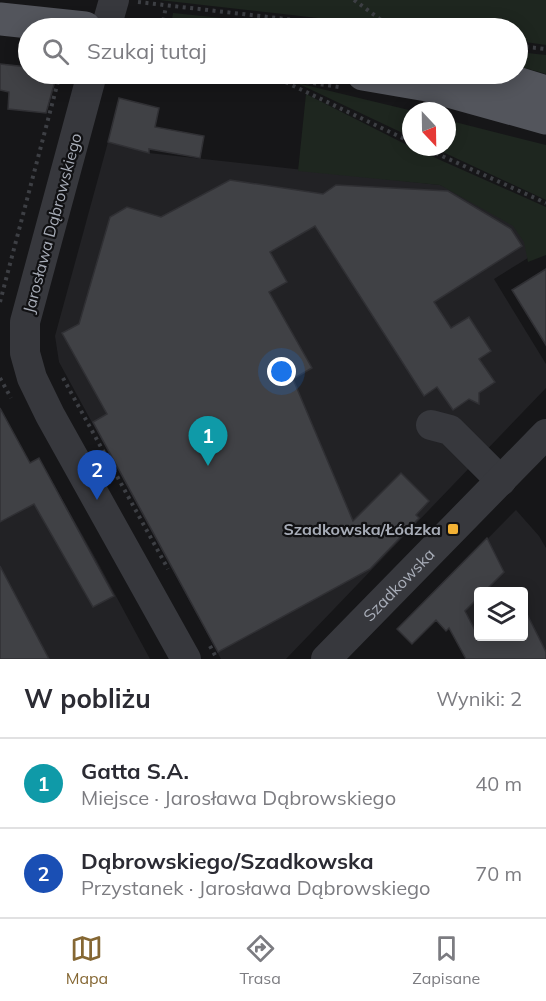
<!DOCTYPE html>
<html lang="pl">
<meta charset="utf-8">
<style>
body{margin:0;font-family:Mulish,sans-serif;background:#f7f7f7;color:#2b2b33}
.controls{position:absolute;right:18px;bottom:18px;display:grid;overflow:hidden;border-radius:6px;box-shadow:0 3px 15px #0003}
.controls button{width:54px;height:54px;display:grid;place-items:center;padding:0;border:0;border-bottom:2px solid #e1e1e2;background:#fff;color:#2b2b33;font:30px sans-serif}
.compass{position:absolute;left:402px;top:102px;width:54px;height:54px;border-radius:50%;background:#fff;box-shadow:0 3px 15px #0003;rotate:158deg}
.you{position:absolute;left:282px;top:372px;width:21px;height:21px;margin:-15px;border:4px solid #fff;border-radius:50%;background:#1a73e8;box-shadow:0 0 0 9px #1a73e833}
.badge{display:grid;place-items:center;width:39px;height:39px;border-radius:50%;background:#856733;color:#fff;font-size:20px;font-weight:700}
.pin{position:absolute;translate:-50% -50px;filter:drop-shadow(0 2px 3px #0008)}
.pin::after{content:'';position:absolute;top:32px;width:21px;height:18px;background:inherit;clip-path:polygon(0 0,100% 0,50% 100%)}
.list{margin:0;padding:0;list-style:none}
h2{display:flex;justify-content:space-between;align-items:center;height:78px;margin:0;padding:0 24px;font-size:26px}
h2 small{font-size:20px;font-weight:400;color:#7c7c81}
.list li{display:grid;grid-template-columns:39px 1fr auto;gap:18px;align-items:center;box-sizing:border-box;height:90px;padding:0 24px;border-top:2px solid #e1e1e2}
.list b{display:block;font-size:22px;white-space:nowrap}
.list p{margin:0;font-size:20px;white-space:nowrap;color:#7c7c81}
.list em{font-size:20px;font-style:normal;color:#7c7c81}
.icon{flex:none;width:33px;height:33px;fill:none;stroke:currentColor;stroke-width:2;stroke-linecap:round;stroke-linejoin:round}
.map{position:relative;flex:none;width:546px;height:659px;overflow:hidden}
.search{position:absolute;background:#fff;box-shadow:0 3px 15px #0003;left:18px;right:18px;top:18px;height:66px;display:flex;align-items:center;gap:15px;box-sizing:border-box;padding:0 21px;border-radius:33px;color:#7c7c81;font-size:22px}
.sheet{height:258px;background:#fff}
nav{display:flex;justify-content:space-around;align-items:center;box-sizing:border-box;height:84px;border-top:2px solid #e1e1e2;background:#fff;font-size:16px;color:#7c7c81}
nav a{display:grid;justify-items:center;gap:3px}
nav .on{color:#856733}
.map>svg:first-child{display:block}
</style>
<div class="map">
<svg width="546" height="659" viewBox="0 0 546 659">
<rect width="100%" height="100%" fill="#161618"/>
<!-- built -->
<path fill="#222225" fill-rule="evenodd" d="M 108,142 L 149,153 L 440,185 L 546,229 L 544,248 L 494,279 L 546,364 L 546,388 L 286,659 L 221,659 L 59,362 L 55,336 Z
M 39,458 L 96,559 L 150,659 L 0,659 L 0,478 Z
M 516,510 L 539,536 L 546,548 L 546,659 L 479,659 L 440,587 ZM 478,592 L 524,592 L 524,636 L 478,636 Z"/>
<!-- green -->
<path fill="#1e261f" d="M 159,0 L 546,0 L 546,45 L 518,41 L 518,28 L 406,28 Z
M 173,13 L 318,28 L 251,28 L 172,20 Z
M 518,52 L 546,55 L 546,74 L 518,66 Z
M 297,83 L 413,111 L 411,137 Z
M 306,94 L 411,147 L 546,207 L 546,255 L 528,262 L 524,242 L 513,226 L 440,185 L 298,171 Z
M 447,120 L 546,145 L 546,200 L 432,147 L 447,147 Z"/>
<!-- building -->
<path fill="#404145" stroke="#303034" stroke-width="1.5" d="M 0,64 L 28,67 L 28,74 L 57,74 L 46,113 L 8,109 L 9,92 L 0,90 Z
M 119,98 L 159,108 L 155,127 L 204,136 L 200,158 L 149,149 L 149,153 L 108,142 Z
M 230,180 L 323,194 L 336,185 L 448,191 L 511,229 L 522,246 L 434,302 L 451,328 L 469,317 L 491,351 L 479,359 L 495,382 L 479,393 L 479,404 L 469,399 L 453,410 L 437,387 L 424,396 L 315,226 L 270,252 L 287,282 L 269,292 L 312,368 L 293,379 L 353,521 L 401,473 L 429,501 L 416,515 L 419,518 L 370,569 L 218,652 L 93,422 L 107,414 L 62,333 L 79,324 L 110,217 L 127,207 L 161,217 Z
M 546,269 L 546,345 L 512,290 Z
M 0,408 L 30,463 L 39,458 L 114,596 L 93,607 L 34,504 L 0,522 Z
M 487,538 L 504,572 L 485,591 L 478,591 L 478,598 L 465,611 L 478,636 L 524,636 L 524,608 L 546,652 L 546,659 L 466,659 L 449,628 L 446,631 L 436,620 L 412,644 L 397,629 Z
M 0,566 L 49,659 L 0,659 Z"/>
<g fill="none" stroke-linecap="round" stroke-linejoin="round">
<!-- path -->
<path stroke="#3d3f44" stroke-width="4" stroke-dasharray="3 4.5" stroke-linecap="butt" d="M 354,0 L 392,28
M 138,2 L 364,28
M 162,28 L 166,6
M 518,46 L 546,49
M 254,74 L 339,87
M 279,79 L 411,142
M 422,147 L 546,203
M 0,302 L 60,74
M 0,378 L 11,398
M 63,378 L 168,569
M 210,646 L 217,659"/>
<!-- minor -->
<g stroke="#37383d" stroke-width="30">
<path d="M 106,28 L 114,0"/>
<path d="M 92,74 L 25,322 L 25,353 L 32,378 L 50,415 L 186,659"/>
<path d="M 431,425 L 450,430 L 501,481"/>
<path id="s1" d="M 326,659 L 546,434"/>
</g>
<!-- major -->
<path stroke="#53555c" stroke-width="33" d="M 0,19 L 85,28
M 363,74 L 427,85 L 546,118
M 488,74 L 546,92"/>
</g>
<!-- markers -->
<rect fill="#f2b134" stroke="#111113" stroke-width="2" x="447" y="523" width="12" height="12" rx="3"/>
<g text-anchor="middle" dominant-baseline="central" stroke-width="4.5" stroke-linejoin="round" paint-order="stroke">
<!-- street labels -->
<g font-size="16" fill="#a8adb8" stroke="#111113">
<text transform="translate(52 223) rotate(-75)">Jarosława Dąbrowskiego</text>
<text stroke="none"><textPath href="#s1" startOffset="104">Szadkowska</textPath></text>
</g>
<!-- poi labels -->
<g font-size="16" font-weight="bold" fill="#a8adb8" stroke="#111113" text-anchor="end">
<text x="441" y="529">Szadkowska/Łódzka</text>
</g>
</g>
</svg>
<div class="controls">
<button><svg class="icon" aria-label="layers" viewBox="0 0 24 24"><path d="M12 4l9 5-9 5-9-5zM3 14l9 5 9-5"/></svg></button>
</div>
<svg class="compass" viewBox="-18 -18 36 36"><path d="M0-13l5 13h-10z" fill="#e53935"/><path d="M0 13l5-13h-10z" fill="#7c7c81"/></svg>
<div class="you"></div>
<div class="pin badge" style="left:208px;top:466px;background:#0f9aa8">1</div>
<div class="pin badge" style="left:97px;top:500px;background:#1a4fb4">2</div>
<div class="search"><svg class="icon" aria-label="search" viewBox="0 0 24 24"><circle cx="10" cy="10" r="6"/><path d="M15 15l6 6"/></svg>Szukaj tutaj</div>
</div>
<section class="sheet">
<h2>W pobliżu<small>Wyniki: 2</small></h2>
<ul class="list">
<li><span class="badge" style="background:#0f9aa8">1</span><div><b>Gatta S.A.</b><p>Miejsce · Jarosława Dąbrowskiego</p></div><em>40 m</em></li>
<li><span class="badge" style="background:#1a4fb4">2</span><div><b>Dąbrowskiego/Szadkowska</b><p>Przystanek · Jarosława Dąbrowskiego</p></div><em>70 m</em></li>
</ul>
</section>
<nav>
<a class="on"><svg class="icon" aria-label="map" viewBox="0 0 24 24"><path d="M3 6l6-2 6 2 6-2v14l-6 2-6-2-6 2zM9 4v14M15 6v14"/></svg>Mapa</a>
<a><svg class="icon" aria-label="directions" viewBox="0 0 24 24"><path d="M12 3l9 9-9 9-9-9zM9 14v-3h6M13 9l2 2-2 2"/></svg>Trasa</a>
<a><svg class="icon" aria-label="saved" viewBox="0 0 24 24"><path d="M7 4h10v16l-5-4-5 4z"/></svg>Zapisane</a>
</nav>
